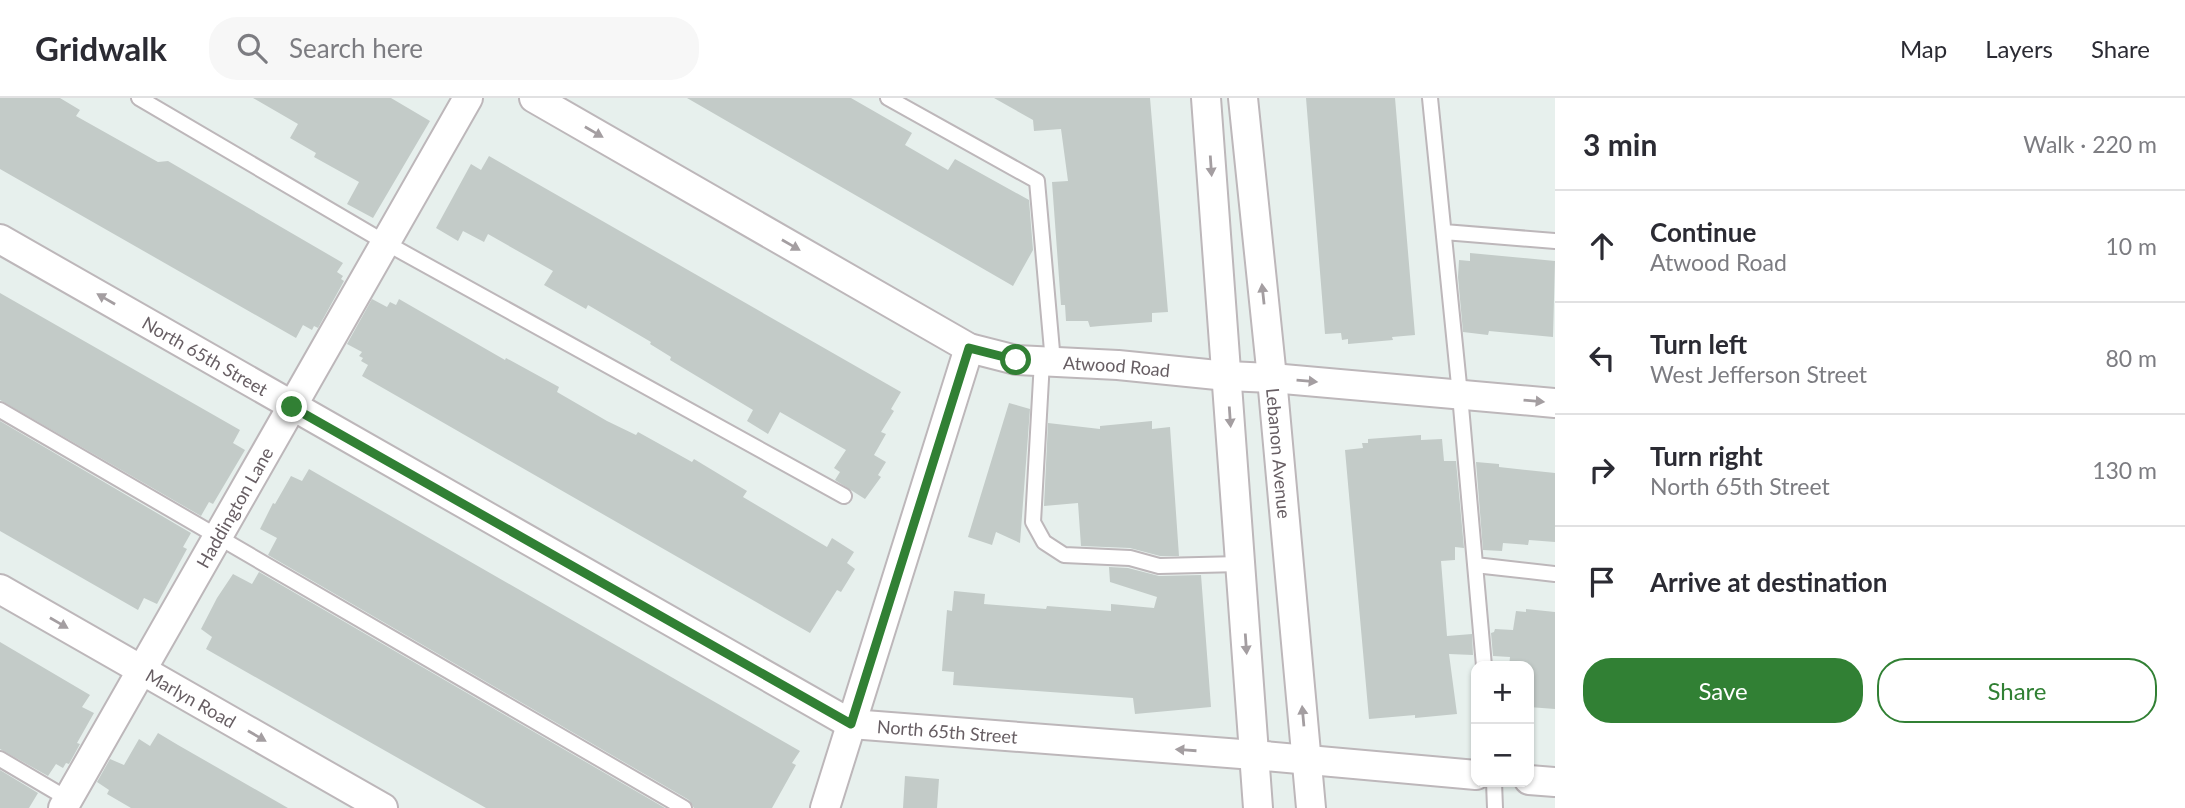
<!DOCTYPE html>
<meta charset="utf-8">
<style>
body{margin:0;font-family:Lato,sans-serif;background:#f7f7f7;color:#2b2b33}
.controls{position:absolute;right:21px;bottom:21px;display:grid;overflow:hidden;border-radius:14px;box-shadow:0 2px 5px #0004}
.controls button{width:63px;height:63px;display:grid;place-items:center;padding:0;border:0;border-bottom:2px solid #e1e1e2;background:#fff;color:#2b2b33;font:35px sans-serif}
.stop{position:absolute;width:21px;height:21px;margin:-16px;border:5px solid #318034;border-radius:50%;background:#fff}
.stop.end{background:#318034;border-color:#fff;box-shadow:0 2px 7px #0008}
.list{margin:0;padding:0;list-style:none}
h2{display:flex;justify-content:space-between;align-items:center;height:91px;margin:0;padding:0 28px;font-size:30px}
h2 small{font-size:23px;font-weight:400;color:#7c7c81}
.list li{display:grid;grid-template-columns:46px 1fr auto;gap:21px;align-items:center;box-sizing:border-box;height:112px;padding:0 28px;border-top:2px solid #e1e1e2}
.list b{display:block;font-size:26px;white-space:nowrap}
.list p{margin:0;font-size:23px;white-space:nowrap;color:#7c7c81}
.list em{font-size:23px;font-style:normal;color:#7c7c81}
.actions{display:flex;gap:14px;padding:21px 28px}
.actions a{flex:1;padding:16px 0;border:2px solid #318034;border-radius:28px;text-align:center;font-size:24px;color:#318034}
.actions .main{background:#318034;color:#fff}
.icon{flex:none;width:38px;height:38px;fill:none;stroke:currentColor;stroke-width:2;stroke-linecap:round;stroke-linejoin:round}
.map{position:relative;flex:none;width:1555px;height:710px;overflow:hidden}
header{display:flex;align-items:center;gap:42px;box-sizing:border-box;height:98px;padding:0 35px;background:#fff;border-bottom:2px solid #e1e1e2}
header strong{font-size:33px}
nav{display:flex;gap:38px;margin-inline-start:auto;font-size:24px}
.search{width:490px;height:63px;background:#f7f7f7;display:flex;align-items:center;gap:18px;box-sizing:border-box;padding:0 24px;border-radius:28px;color:#7c7c81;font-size:26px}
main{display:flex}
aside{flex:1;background:#fff}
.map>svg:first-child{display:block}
</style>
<header>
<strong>Gridwalk</strong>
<div class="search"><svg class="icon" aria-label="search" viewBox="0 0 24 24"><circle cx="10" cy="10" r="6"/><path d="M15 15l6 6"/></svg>Search here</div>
<nav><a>Map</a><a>Layers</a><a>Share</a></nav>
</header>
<main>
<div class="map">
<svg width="1555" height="710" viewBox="0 0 1555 710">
<rect width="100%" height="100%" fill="#e7f0ed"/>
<!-- building -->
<path fill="#c3cbc8" d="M 0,0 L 60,0 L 80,12 L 76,18 L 158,64 L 168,63 L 343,165 L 337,174 L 343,178 L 341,181 L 344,183 L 318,230 L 314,228 L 312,232 L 303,227 L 296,240 L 0,71 Z
M 253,0 L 391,0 L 430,23 L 373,120 L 347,106 L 359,84 L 314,59 L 316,55 L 290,40 L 298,26 Z
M 687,0 L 851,0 L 912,35 L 905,47 L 948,72 L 955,61 L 1029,102 L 1033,152 L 1013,188 Z
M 994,0 L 1150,0 L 1168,214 L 1152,215 L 1152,224 L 1100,228 L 1090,229 L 1088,223 L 1066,223 L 1065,207 L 1061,207 L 1052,84 L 1068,83 L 1061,31 L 1034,33 L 1033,22 Z
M 1306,0 L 1395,0 L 1415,237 L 1392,239 L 1393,242 L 1348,246 L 1348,241 L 1342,242 L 1341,235 L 1325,236 Z
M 489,58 L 901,294 L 891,311 L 894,313 L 881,334 L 886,336 L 874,357 L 886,364 L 878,377 L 881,379 L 865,401 L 835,382 L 840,374 L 834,370 L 846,352 L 780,314 L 768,336 L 747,323 L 753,312 L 670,262 L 671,259 L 650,246 L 651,244 L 588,207 L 586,211 L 544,187 L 553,173 L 488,136 L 484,144 L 463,133 L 458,143 L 436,130 L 471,66 L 481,72 Z
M 1470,155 L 1555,163 L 1553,239 L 1489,233 L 1488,237 L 1463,234 L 1458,179 L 1459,162 L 1470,163 Z
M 0,195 L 240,332 L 233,345 L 245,352 L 213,406 L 209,404 L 201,418 L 0,302 Z
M 372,201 L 387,209 L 390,204 L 396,207 L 399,201 L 505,262 L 506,260 L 559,289 L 557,294 L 607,323 L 636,337 L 638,334 L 692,364 L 694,361 L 747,393 L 743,399 L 827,449 L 832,440 L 854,454 L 847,465 L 855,471 L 841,494 L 837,492 L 810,535 L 362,278 L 368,267 L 361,263 L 363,260 L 359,258 L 362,254 L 347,246 Z
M 1009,305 L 1030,311 L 1020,445 L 996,434 L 992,447 L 968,439 Z
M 0,323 L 191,435 L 183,449 L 187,451 L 157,506 L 144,500 L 138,512 L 0,433 Z
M 1152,323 L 1152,331 L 1170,329 L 1179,458 L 1160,458 L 1130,450 L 1081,448 L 1078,405 L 1044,408 L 1048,325 L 1100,331 L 1100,328 Z
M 1421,337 L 1421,342 L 1442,341 L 1444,363 L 1456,363 L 1464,450 L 1455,449 L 1455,462 L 1441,463 L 1447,538 L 1472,536 L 1473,557 L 1449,556 L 1457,616 L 1415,620 L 1415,617 L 1369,621 L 1345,352 L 1363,350 L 1362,345 L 1368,345 L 1368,341 Z
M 1476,364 L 1499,366 L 1499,369 L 1555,375 L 1555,444 L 1529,442 L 1528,447 L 1503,445 L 1502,453 L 1483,452 Z
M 309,371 L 800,653 L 792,665 L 796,667 L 772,710 L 694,710 L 689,702 L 268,457 L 277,440 L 260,431 L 273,405 L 275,406 L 291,378 L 302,383 Z
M 1109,469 L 1128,470 L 1159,478 L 1201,477 L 1211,609 L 1135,616 L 1133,600 L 953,587 L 954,574 L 942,573 L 947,512 L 952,513 L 954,493 L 985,496 L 984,506 L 1046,511 L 1047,508 L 1111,513 L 1111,506 L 1154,510 L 1157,499 L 1110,484 Z
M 259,474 L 665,710 L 486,710 L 206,551 L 212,539 L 201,531 L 217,500 L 233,476 L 252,486 Z
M 1526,511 L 1555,514 L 1555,611 L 1529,609 L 1529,568 L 1509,568 L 1510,559 L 1493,558 L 1491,535 L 1494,534 L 1495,531 L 1513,532 L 1516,513 L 1526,514 Z
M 0,544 L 90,597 L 82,609 L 94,615 L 77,645 L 80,646 L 69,666 L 66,665 L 63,670 L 56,666 L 48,678 L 0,651 Z
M 158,635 L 178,647 L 288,710 L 131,710 L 107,696 L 109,692 L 97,684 L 110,661 L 124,667 L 139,641 L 150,648 Z
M 0,672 L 38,695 L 29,710 L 0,710 Z
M 905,678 L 939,681 L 937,710 L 903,710 Z"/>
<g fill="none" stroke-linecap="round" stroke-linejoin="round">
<defs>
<path id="service" d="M 139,0 L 386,145 L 844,398
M 888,0 L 1037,83 L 1053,264
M 1430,0 L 1460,297 L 1484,568
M 1444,134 L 1555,143
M 1042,263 L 1033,424 L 1044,444 L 1064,457 L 1130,460 L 1159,468 L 1240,466
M 0,312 L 684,710
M 1475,467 L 1555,476
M 0,661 L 68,701
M 1494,684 L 1495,710"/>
<g id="minor">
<path id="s1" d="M 534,0 L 969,250 L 1016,262 L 1118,267 L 1227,278 L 1272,280 L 1555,305"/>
<path d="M 1206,0 L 1258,710"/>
<path id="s2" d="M 1243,0 L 1272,280 L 1311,710"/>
<path id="s3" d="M 0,141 L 851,626 L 1254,657 L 1476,677"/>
<path id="s4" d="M 0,491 L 383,710"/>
<path d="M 1529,682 L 1555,684"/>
<path id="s5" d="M 63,710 L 468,0"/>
<path d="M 825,710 L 969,250"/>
</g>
</defs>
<!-- service casing -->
<use href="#service" stroke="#bdb7ba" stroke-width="18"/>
<!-- minor casing -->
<use href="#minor" stroke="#bdb7ba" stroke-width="32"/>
<!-- service -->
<use href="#service" stroke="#fff" stroke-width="14"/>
<!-- minor -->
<use href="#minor" stroke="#fff" stroke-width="28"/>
</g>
<!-- one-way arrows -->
<defs><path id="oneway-solid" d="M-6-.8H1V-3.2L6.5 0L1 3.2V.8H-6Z" transform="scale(1.75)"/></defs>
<g fill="#a49ea1">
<use href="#oneway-solid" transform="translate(594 34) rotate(30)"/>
<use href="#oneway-solid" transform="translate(1211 68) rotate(86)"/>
<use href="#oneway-solid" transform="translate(791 147) rotate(30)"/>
<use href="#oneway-solid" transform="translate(1263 196) rotate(-96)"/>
<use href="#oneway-solid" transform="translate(106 201) rotate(-150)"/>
<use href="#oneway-solid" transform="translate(1307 283) rotate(5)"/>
<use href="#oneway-solid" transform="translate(1534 303) rotate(5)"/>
<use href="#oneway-solid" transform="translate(1230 319) rotate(86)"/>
<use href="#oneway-solid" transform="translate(59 525) rotate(30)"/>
<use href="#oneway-solid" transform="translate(1246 546) rotate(86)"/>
<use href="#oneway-solid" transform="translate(1303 618) rotate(-95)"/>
<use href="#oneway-solid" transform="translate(257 638) rotate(30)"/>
<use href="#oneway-solid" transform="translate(1186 652) rotate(-176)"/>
</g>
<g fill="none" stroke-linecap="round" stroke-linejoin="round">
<!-- route -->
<path stroke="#318034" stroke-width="9" d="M 292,309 L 851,626 L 969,250 L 1016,262"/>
</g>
<g text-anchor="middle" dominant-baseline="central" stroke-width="5" stroke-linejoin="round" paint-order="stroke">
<!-- street labels -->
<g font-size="18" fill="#675e63" stroke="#fff">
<text stroke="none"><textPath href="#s3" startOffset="236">North 65th Street</textPath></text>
<text stroke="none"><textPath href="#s1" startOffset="651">Atwood Road</textPath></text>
<text stroke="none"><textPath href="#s2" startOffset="357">Lebanon Avenue</textPath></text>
<text stroke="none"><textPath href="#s5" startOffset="346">Haddington Lane</textPath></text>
<text stroke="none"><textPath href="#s4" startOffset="220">Marlyn Road</textPath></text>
<text stroke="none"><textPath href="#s3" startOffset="1076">North 65th Street</textPath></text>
</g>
</g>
</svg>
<div class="controls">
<button>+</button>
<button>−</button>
</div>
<div class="stop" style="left:1016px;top:262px"></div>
<div class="stop end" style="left:292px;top:309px"></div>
</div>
<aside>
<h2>3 min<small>Walk · 220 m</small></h2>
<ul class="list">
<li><svg class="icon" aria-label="ahead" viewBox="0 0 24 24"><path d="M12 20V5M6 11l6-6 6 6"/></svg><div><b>Continue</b><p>Atwood Road</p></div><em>10 m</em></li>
<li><svg class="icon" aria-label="left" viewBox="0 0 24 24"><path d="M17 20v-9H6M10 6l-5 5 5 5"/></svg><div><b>Turn left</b><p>West Jefferson Street</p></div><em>80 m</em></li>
<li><svg class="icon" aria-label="right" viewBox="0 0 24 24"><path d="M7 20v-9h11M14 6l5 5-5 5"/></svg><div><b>Turn right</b><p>North 65th Street</p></div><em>130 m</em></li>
<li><svg class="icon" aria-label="arrive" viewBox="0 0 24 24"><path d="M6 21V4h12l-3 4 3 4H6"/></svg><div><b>Arrive at destination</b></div></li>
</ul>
<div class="actions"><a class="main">Save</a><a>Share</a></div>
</aside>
</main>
